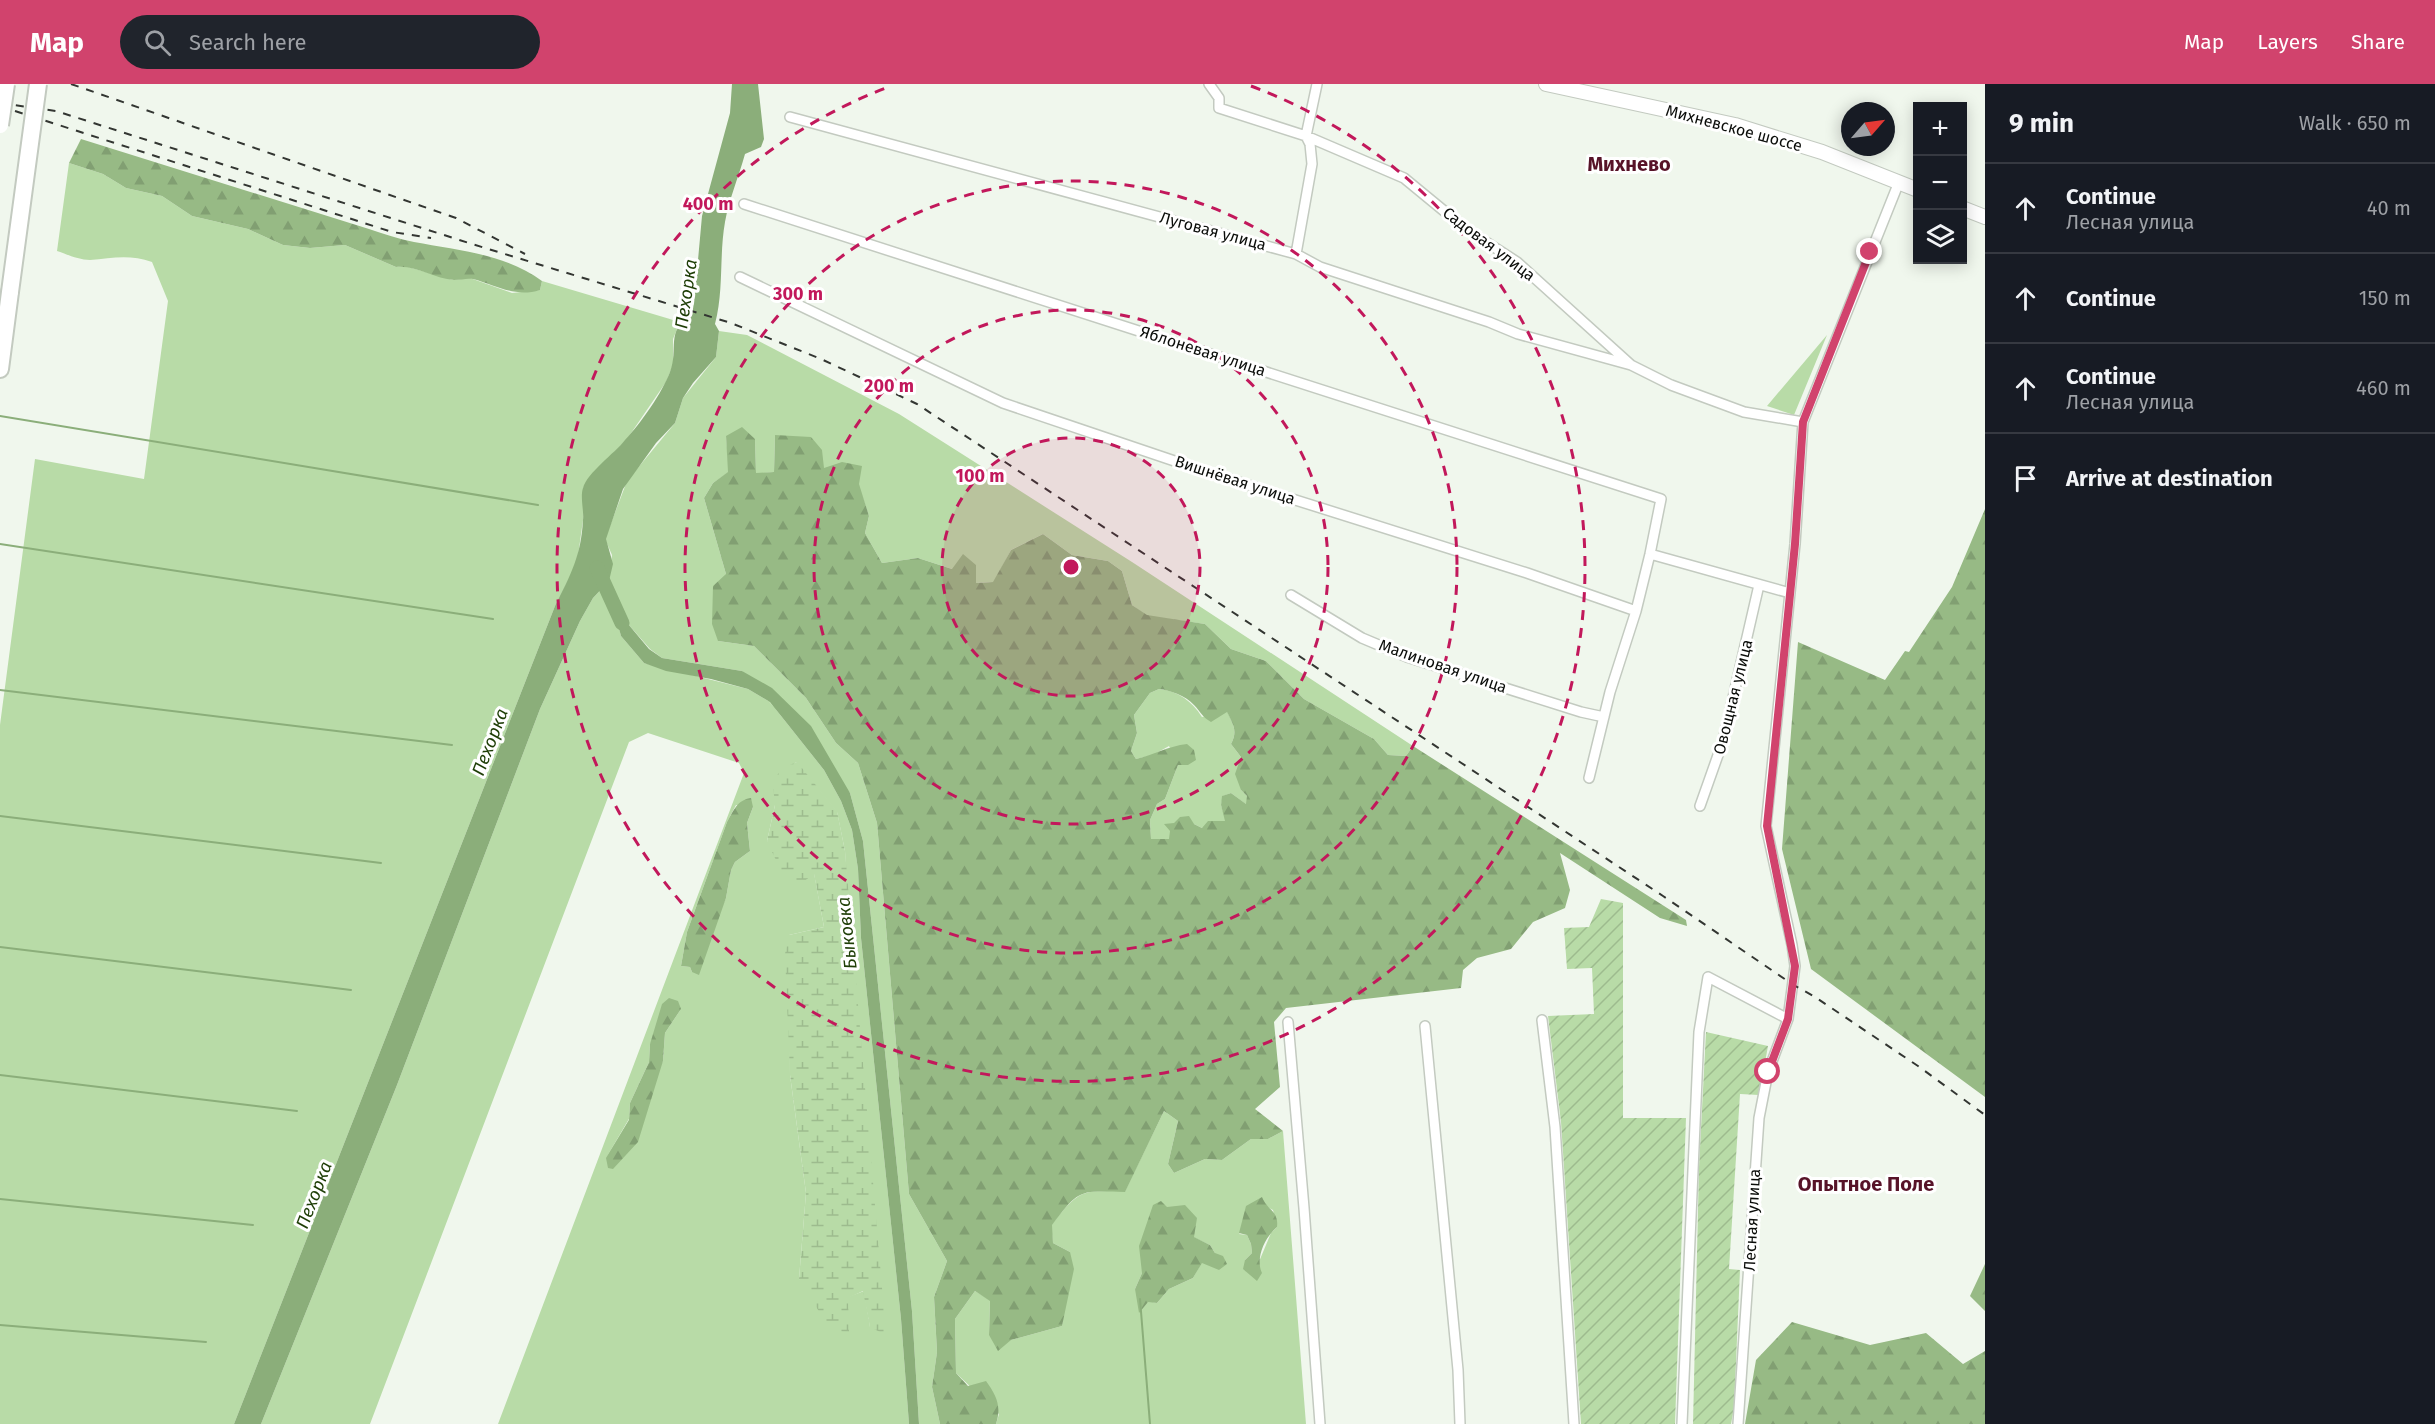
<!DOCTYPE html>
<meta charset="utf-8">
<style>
body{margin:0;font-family:"Fira Sans",sans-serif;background:#20242c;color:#f1f3f6}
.controls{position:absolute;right:18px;top:18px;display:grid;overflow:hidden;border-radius:0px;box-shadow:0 3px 15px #0003}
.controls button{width:54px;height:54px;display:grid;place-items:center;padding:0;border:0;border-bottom:2px solid #363941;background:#171b24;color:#f1f3f6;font:30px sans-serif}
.compass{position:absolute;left:1841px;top:18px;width:54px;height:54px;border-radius:50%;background:#171b24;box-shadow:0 3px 15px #0003;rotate:62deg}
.stop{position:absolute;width:18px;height:18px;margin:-14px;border:4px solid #d1436d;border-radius:50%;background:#fff}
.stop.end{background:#d1436d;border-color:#fff;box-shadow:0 2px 6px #0008}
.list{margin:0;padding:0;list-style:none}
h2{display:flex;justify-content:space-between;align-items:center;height:78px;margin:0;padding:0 24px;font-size:26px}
h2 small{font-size:20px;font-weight:400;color:#9ea1a6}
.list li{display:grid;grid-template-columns:39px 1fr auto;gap:18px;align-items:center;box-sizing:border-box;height:90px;padding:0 24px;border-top:2px solid #363941}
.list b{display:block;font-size:22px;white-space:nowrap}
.list p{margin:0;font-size:20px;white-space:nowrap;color:#9ea1a6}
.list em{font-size:20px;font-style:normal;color:#9ea1a6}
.icon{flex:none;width:33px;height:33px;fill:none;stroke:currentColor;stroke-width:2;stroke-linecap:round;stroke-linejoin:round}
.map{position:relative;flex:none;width:1985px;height:1340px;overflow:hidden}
header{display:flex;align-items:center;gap:36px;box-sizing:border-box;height:84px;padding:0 30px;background:#d1436d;color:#fff}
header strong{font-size:28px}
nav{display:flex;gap:33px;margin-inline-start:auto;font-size:21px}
.search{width:420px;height:54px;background:#20242c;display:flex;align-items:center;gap:15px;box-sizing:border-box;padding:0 21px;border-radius:33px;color:#9ea1a6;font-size:22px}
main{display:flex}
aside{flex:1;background:#171b24}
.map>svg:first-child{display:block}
</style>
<header>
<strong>Map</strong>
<div class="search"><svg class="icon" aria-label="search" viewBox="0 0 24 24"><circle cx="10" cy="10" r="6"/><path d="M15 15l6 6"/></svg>Search here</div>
<nav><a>Map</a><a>Layers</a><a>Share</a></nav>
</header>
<main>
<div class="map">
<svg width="1985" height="1340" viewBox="0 0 1985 1340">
<defs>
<pattern id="forest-firs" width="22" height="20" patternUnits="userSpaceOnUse" patternTransform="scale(1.5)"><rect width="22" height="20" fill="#97ba85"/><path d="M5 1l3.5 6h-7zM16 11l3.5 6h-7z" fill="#819f72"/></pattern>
<pattern id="wetland-marsh" width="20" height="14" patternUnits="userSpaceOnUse" patternTransform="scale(1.5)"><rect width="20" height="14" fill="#b8dba7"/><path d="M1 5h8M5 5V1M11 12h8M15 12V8" fill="none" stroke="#9dbb8e"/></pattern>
<pattern id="garden-furrows" width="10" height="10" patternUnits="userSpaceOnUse" patternTransform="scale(1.5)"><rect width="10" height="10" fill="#b8dba7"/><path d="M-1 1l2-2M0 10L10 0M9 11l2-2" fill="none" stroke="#9dbb8e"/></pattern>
</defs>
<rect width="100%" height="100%" fill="#f0f7ed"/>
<!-- grass -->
<path fill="#b8dba7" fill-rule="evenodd" d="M 69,79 L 103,90 L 126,104 L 162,112 L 192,132 L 248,145 L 283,161 L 310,164 L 345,161 L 396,183 L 405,182 L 453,196 L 470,194 L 512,209 L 540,206 L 542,197 L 680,238 L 673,255 L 673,281 L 666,298 L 627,355 L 590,393 L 583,404 L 583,436 L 577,479 L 555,522 L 234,1340 L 0,1340 L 0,641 L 35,375 L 144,395 L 168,217 L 152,178 C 130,170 112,174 90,176 C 79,176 66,170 57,167 Z
M 719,247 L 747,251 L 899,330 L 1132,478 L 1413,662 L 1406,672 L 1388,671 L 1374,655 L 1304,615 L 1266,577 L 1231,565 L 1205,540 L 1147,532 L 1132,521 L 1122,487 L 1108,477 L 1072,471 L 1043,450 L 1011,466 L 994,498 L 976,499 L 952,485 L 918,474 L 882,479 L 865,449 L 869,432 L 858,400 L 823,384 L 775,351 L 774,388 L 756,390 L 755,355 L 726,352 L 729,388 L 713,399 L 704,414 L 726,490 L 718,557 L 754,562 L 806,614 L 836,659 L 858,679 L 877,739 L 909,1110 L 947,1177 L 934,1213 L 937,1268 L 932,1303 L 940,1340 L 919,1340 L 912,1227 L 863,757 L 850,709 L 742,587 L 662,574 L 650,565 L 614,524 L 621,552 L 644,579 L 748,605 L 770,618 L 824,686 L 841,717 L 852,746 L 858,785 L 861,854 L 901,1235 L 909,1340 L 498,1340 L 744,689 L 739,679 L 648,649 L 629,658 L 370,1340 L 261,1340 L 397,1001 L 540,625 L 580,537 L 593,514 L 609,497 L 612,471 L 605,455 L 627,397 L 675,339 L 683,314 L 716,273 ZM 796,678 L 837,728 L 845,767 L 870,1243 L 864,1207 L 848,1213 L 799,1195 L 806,1109 L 790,991 L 789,851 L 824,843 L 814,789 L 767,757 L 775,721 ZM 736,721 L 753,723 L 747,739 L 750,767 L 735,778 L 731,786 L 726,814 L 692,888 L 690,883 L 681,882 L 687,848 L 727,738 ZM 681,925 L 665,949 L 663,977 L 606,1074 L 629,1036 L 630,1019 L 649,978 L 650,960 Z
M 1827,251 L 1794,331 L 1767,322 Z
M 1159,605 C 1178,607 1192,617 1202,633 L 1227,627 C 1233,640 1238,647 1231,660 L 1241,673 L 1241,706 L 1247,712 L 1247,721 L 1231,709 L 1223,712 L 1221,721 L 1226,737 L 1202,744 L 1194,740 L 1170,747 L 1170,755 L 1151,755 L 1150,736 L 1157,720 L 1165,715 L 1178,681 L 1169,662 L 1153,671 L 1136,675 L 1131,667 L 1137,649 L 1134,631 L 1150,609 Z
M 1164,1027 L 1178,1037 L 1168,1080 L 1174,1089 L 1205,1075 L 1222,1076 L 1251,1055 L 1268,1055 L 1283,1047 L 1306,1340 L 996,1340 L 999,1330 L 956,1289 L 955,1235 L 975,1207 L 990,1216 L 989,1251 L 1011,1256 L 1062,1242 L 1070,1168 L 1053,1159 L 1051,1141 C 1081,1105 1079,1107 1125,1107 ZM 1265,1122 L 1273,1126 L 1277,1143 L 1271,1149 L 1258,1180 L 1245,1176 L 1252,1169 L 1251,1160 L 1247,1151 L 1239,1150 ZM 1193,1153 L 1210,1161 L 1215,1169 L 1202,1178 L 1193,1194 L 1169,1205 L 1157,1219 L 1148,1217 L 1135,1205 L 1142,1189 Z"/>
<!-- forest -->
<path fill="url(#forest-firs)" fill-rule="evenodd" d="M 81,55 L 369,145 C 384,150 399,155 414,158 C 457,166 506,170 542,197 L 540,206 C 515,214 496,201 473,195 C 467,194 461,196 454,196 C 434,195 417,181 396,183 L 345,161 L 310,164 L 283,161 L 248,145 L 192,132 L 162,112 L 126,104 L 103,90 L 69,79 Z
M 742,343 L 755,355 L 756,389 L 774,388 L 775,351 L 811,353 L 822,366 L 824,384 L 842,378 L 862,382 L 859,400 L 869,432 L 865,449 L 882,479 L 918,474 L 952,485 L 963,470 L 976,481 L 976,499 L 993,498 L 1011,466 L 1043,450 L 1072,471 L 1108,477 L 1122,487 L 1132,521 L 1147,531 L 1205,540 L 1231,565 L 1266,577 L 1304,615 L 1374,655 L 1388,671 L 1406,672 L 1413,662 L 1686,836 L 1687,842 L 1660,834 L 1560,769 L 1570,806 L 1565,824 L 1533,838 L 1511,865 L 1477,874 L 1463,886 L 1461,904 L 1286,924 L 1274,938 L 1280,1003 L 1255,1025 L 1283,1047 L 1268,1055 L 1251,1055 L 1222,1076 L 1205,1075 L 1174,1089 L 1168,1080 L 1178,1037 L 1164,1027 L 1125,1108 C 1079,1107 1080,1104 1052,1141 L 1053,1159 L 1070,1168 L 1074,1185 L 1062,1242 L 1011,1256 L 998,1267 L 989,1251 L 990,1217 L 975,1207 L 955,1235 L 956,1289 L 968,1302 L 986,1297 C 996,1311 1002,1322 996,1340 L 940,1340 L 932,1303 L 937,1268 L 934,1213 L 947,1177 L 909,1110 L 877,739 L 858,679 L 836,659 L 806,614 L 754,562 L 718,557 L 712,540 L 713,502 L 726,490 L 704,414 L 713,399 L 728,388 L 726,352 ZM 1159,605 C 1170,606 1186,612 1194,621 C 1201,628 1202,633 1211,638 L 1227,628 C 1233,640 1238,647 1231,660 L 1241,673 L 1235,690 L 1241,706 L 1247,712 L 1246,720 L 1231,709 L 1222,712 L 1221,721 L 1225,737 L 1208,737 L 1202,744 L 1194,740 L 1189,732 L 1180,733 L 1174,739 L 1164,740 L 1170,747 L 1169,755 L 1151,755 L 1150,736 L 1157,720 L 1165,715 L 1178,681 L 1188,681 L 1196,676 L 1194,666 L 1187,660 C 1168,662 1154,671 1136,675 L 1131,667 L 1137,649 L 1134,631 L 1150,609 Z
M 1985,425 L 1985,1013 L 1811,885 L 1782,765 L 1798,558 L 1885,596 L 1905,567 L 1909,568 L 1952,503 Z
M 751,714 L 753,723 L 747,739 L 750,767 L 735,778 L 731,786 L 726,814 L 699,891 L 692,888 L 690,883 L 681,882 L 687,848 L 727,738 C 734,726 737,716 751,714 Z
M 669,914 L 678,917 L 681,925 L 665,949 L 663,977 L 638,1058 L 613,1085 L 608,1084 L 606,1074 L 629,1036 L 630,1019 L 649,978 L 650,960 L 662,920 Z
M 1262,1113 C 1267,1126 1279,1127 1277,1143 C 1265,1153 1255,1174 1262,1189 L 1257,1197 L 1243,1185 L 1245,1176 L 1252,1169 L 1251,1160 L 1247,1151 L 1239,1149 L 1246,1122 Z
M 1161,1117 L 1167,1123 L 1185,1121 L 1197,1134 L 1194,1153 L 1210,1161 L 1215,1169 L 1223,1172 L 1227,1180 L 1219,1186 L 1202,1179 L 1193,1194 L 1169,1205 L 1157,1219 L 1148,1218 L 1139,1229 L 1135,1205 L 1142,1189 L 1139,1162 L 1153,1121 Z
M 1985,1180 L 1985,1227 L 1970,1212 Z
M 1792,1238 L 1870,1261 L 1926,1249 L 1963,1280 L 1985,1267 L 1985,1340 L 1745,1340 L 1756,1276 Z"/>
<!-- wetland -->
<path fill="url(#wetland-marsh)" d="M 797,678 L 837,727 L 845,767 L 886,1251 L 870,1243 L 863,1207 L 848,1214 L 849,1248 L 831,1247 L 799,1195 L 806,1109 L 790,991 L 785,870 L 789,851 L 824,843 L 814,790 L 800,800 L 783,791 L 767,757 L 775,721 L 773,702 L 780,685 Z"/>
<!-- garden -->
<path fill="url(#garden-furrows)" d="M 1601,815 L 1623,819 L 1623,1034 L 1686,1034 L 1675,1340 L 1581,1340 L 1561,1038 L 1548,932 L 1594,930 L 1592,884 L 1567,885 L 1564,844 L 1589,843 Z
M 1706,948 L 1768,962 L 1759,1011 L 1740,1010 L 1729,1185 L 1740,1186 L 1734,1324 L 1731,1340 L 1693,1340 L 1699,1083 Z"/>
<!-- water -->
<path fill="#8bae7a" d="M 732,0 L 758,0 L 764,55 L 761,63 L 745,70 C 739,92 729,115 725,138 C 719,172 724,206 715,240 L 719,247 L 716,273 L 693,299 L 683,314 L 675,339 L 656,359 L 623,405 L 606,455 L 613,480 L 609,497 L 593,514 L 580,537 L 540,625 L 397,1001 L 261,1340 L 234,1340 L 555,522 C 571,490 581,472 583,436 C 584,426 580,413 583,404 C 587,389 615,369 625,356 C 641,339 662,309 670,288 C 679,265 665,247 691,231 L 694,220 L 702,132 L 730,29 Z
M 613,522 L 649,565 L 662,574 L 742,587 L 772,604 L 811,642 L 850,709 L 863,757 L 912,1227 L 919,1340 L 909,1340 L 901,1235 L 861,854 L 858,785 L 852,746 L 841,717 L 824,686 L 770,618 L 748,605 L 711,595 L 666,587 L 644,579 L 621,552 Z"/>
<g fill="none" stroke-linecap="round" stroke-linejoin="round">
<!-- stream -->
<path stroke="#8bae7a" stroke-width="2" d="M 0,332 L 538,421
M 0,460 L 493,535
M 0,606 L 452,661
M 0,732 L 381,779
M 0,863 L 351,906
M 0,991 L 297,1027
M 0,1115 L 253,1141
M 1140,1215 L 1150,1340
M 0,1241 L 206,1258"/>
<!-- river -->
<path stroke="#8bae7a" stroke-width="15" d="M 597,484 L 622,539"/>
<defs>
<path id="street" d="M 1209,0 L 1219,14 L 1219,24 L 1306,52 L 1404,94 L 1466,145 L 1517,178 L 1631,281 L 1671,301 L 1744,328 L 1803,338
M 790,33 L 1296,170 L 1320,183 L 1489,238 L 1518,250 L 1631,281
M 1296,170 L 1312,80 L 1310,60 L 1306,52 L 1317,0
M 740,193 L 1003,319 L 1213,390 L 1527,489 L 1636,527 L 1650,470 L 1661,415 L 744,120
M 1650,470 L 1790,509
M 1291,511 L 1362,554 L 1407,573 L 1581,628 L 1604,633
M 1589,694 L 1610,608 L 1636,527
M 1700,722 L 1723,657 L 1759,501
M 1542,936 L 1555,1043 L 1574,1340
M 1288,938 L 1304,1124 L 1320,1340
M 1425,942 L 1458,1286 L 1460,1340
M 1682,1340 L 1699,948 L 1708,893 L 1788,935
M 1738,1340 L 1759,1034 L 1768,988 L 1788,935 L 1795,882 L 1792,861 L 1766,742 L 1795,460 L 1803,338 L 1899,98"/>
<path id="secondary" d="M 1546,0 L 1735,41 L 1822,68 L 1918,106
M 1962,124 L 1985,133"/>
<path id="highway" d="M 0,285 L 10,208"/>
</defs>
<!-- street casing -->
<use href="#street" stroke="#c3cac0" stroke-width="12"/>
<!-- secondary casing -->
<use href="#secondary" stroke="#c3cac0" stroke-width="16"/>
<!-- highway casing -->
<use href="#highway" stroke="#c3cac0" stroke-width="20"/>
<!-- street -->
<use href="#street" stroke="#fff" stroke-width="9"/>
<!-- secondary -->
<use href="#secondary" stroke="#fff" stroke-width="14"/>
<!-- highway -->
<use href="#highway" stroke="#fff" stroke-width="16"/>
<!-- rail -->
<path stroke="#333632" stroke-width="2" stroke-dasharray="8 8" stroke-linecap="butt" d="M 71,0 L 456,134 L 525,170
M 0,19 L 56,27 L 472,160 L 731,239 L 821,275 L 917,320 L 1663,812 L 1792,900 L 1815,913 L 1918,982 L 1985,1031
M 15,27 L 392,148 L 431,154"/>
<defs>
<path id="highway-bridge" d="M 0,41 L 6,0
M 10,208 L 38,0"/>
</defs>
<!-- highway-bridge casing -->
<use href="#highway-bridge" stroke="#c3cac0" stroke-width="20" stroke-linecap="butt"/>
<!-- highway-bridge -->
<use href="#highway-bridge" stroke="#fff" stroke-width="16"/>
</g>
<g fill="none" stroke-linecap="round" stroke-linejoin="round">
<!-- route -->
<path stroke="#d1436d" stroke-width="8" d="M 1768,988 L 1788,935 L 1795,882 L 1767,742 L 1795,460 L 1803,338 L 1870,168"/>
</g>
<!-- distance rings -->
<circle cx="1071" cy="483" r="129" fill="#c2185b" fill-opacity=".12"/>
<g fill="none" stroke="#c2185b" stroke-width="3" stroke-dasharray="10 8">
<circle cx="1071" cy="483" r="129"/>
<circle cx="1071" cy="483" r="257"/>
<circle cx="1071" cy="483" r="386"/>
<path d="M1251 2A514 514 0 1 1 891 2"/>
</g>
<g text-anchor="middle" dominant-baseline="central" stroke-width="6" stroke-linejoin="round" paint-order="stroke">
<!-- street labels -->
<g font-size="16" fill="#0b0d0a" stroke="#fff">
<text transform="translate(1734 44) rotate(15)">Михневское шоссе</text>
<text transform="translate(1213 147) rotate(15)">Луговая улица</text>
<text transform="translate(1489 160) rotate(37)">Садовая улица</text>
<text transform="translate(1203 267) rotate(18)">Яблоневая улица</text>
<text transform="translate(1235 396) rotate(18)">Вишнёвая улица</text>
<text transform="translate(1443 582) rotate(19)">Малиновая улица</text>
<text transform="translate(1733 613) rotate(-76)">Овощная улица</text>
<text transform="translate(1752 1136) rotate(-87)">Лесная улица</text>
</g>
<!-- water labels -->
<g font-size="18" font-style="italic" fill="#1e3e06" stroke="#fff">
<text transform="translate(686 210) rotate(-82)">Пехорка</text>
<text transform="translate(490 658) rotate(-69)">Пехорка</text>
<text transform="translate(847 849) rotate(-96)">Быковка</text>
<text transform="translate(314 1111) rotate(-69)">Пехорка</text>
</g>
<!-- quarter labels -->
<g font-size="20" font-weight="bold" fill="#571328" stroke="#fff">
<text x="1629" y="80">Михнево</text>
<text x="1866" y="1100">Опытное Поле</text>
</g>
</g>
<circle cx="1071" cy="483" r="9" fill="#c2185b" stroke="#fff" stroke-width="3"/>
<g font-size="18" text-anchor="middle" font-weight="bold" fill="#c2185b" stroke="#fff" stroke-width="6" stroke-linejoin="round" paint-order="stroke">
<text x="708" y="126">400 m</text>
<text x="798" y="216">300 m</text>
<text x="889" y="308">200 m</text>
<text x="980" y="398">100 m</text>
</g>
</svg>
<div class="controls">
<button>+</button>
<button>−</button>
<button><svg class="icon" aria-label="layers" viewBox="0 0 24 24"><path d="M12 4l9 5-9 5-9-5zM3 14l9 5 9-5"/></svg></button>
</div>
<svg class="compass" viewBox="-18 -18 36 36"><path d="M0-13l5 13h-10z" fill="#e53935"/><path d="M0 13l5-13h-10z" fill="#9ea1a6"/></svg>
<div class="stop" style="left:1768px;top:988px"></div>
<div class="stop end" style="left:1870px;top:168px"></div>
</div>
<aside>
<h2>9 min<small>Walk · 650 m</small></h2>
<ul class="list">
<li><svg class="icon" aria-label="ahead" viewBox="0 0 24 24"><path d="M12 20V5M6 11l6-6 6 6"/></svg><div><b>Continue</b><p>Лесная улица</p></div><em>40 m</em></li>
<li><svg class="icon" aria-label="ahead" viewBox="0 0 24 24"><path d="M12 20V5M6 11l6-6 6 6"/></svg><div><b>Continue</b></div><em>150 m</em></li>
<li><svg class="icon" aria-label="ahead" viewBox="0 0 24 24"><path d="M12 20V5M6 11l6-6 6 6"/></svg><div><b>Continue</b><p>Лесная улица</p></div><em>460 m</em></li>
<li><svg class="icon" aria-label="arrive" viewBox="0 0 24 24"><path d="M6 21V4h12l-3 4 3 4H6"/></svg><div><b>Arrive at destination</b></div></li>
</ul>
</aside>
</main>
